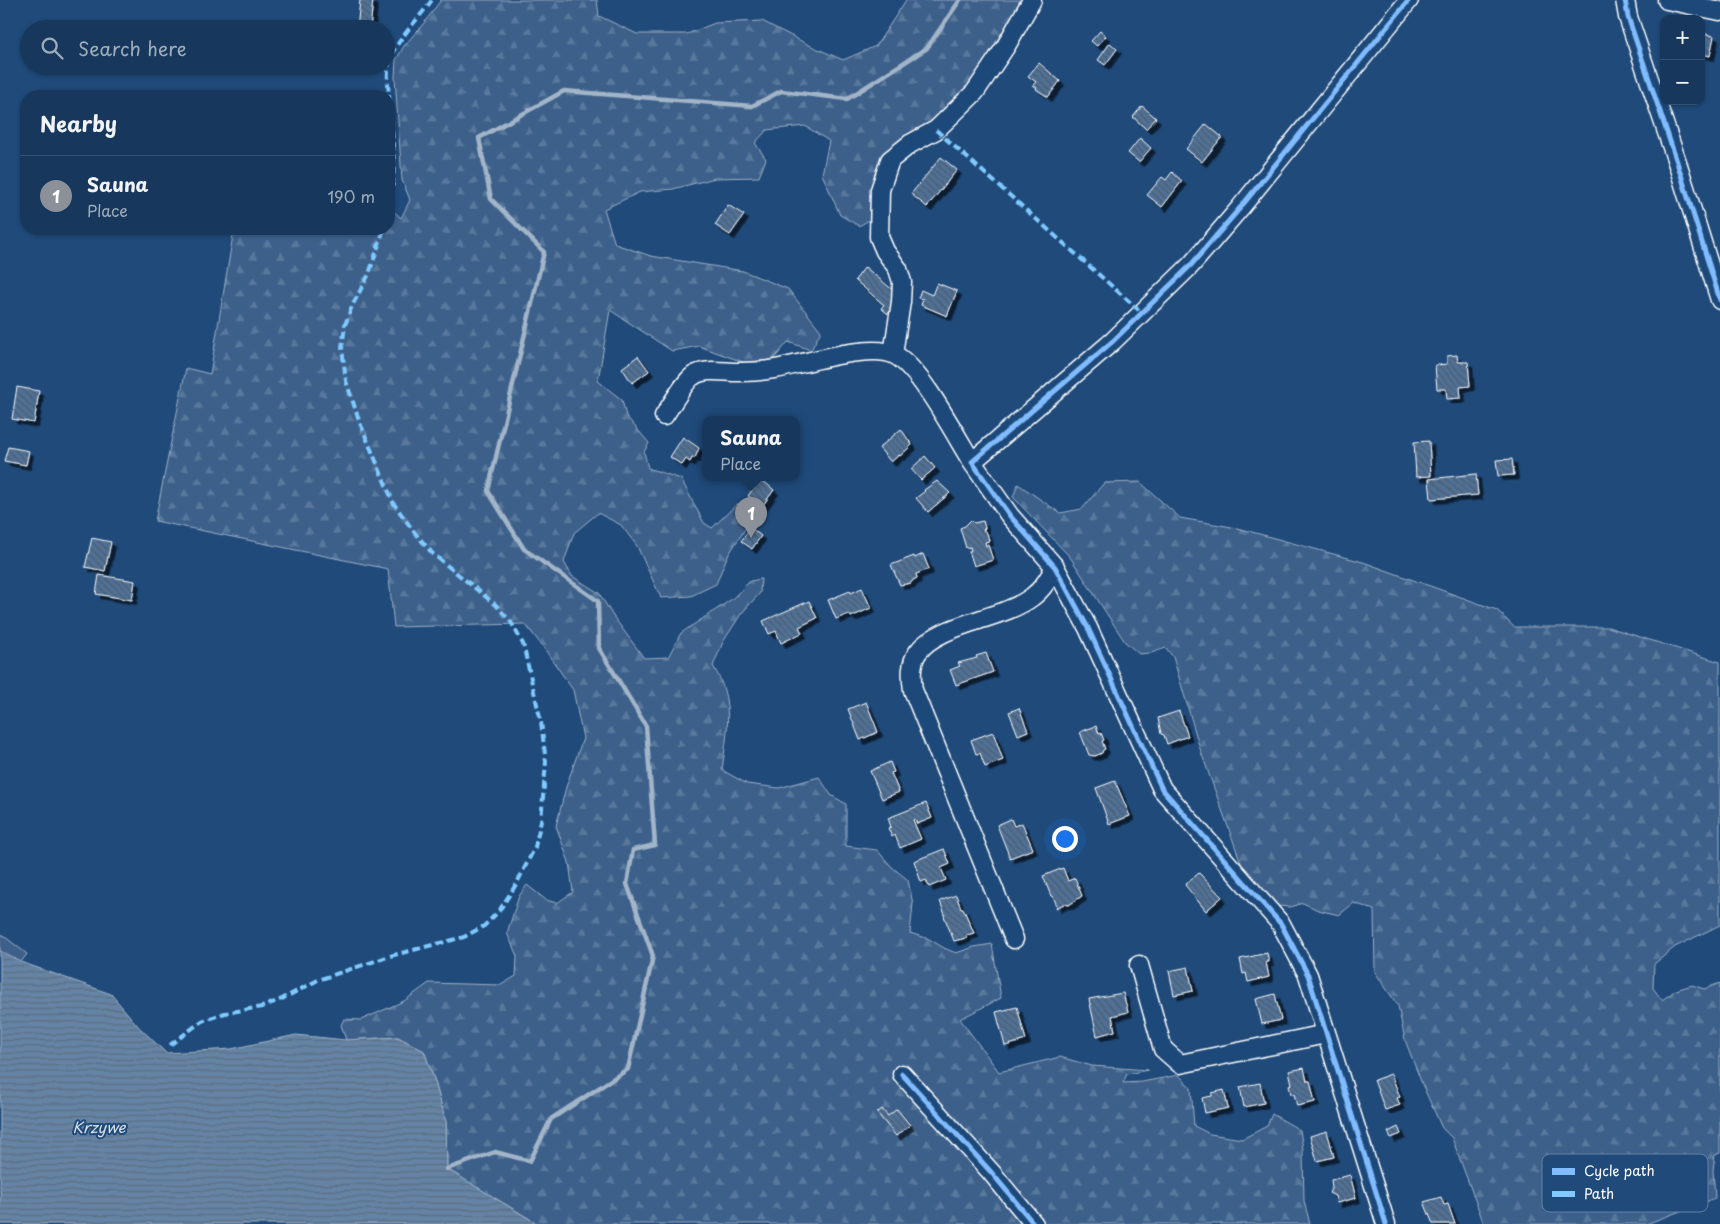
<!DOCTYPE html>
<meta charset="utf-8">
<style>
body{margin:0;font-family:"Playpen Sans",sans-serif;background:#244365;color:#f1f3f6}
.controls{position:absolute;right:15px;top:15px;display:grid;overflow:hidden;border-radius:10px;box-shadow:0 1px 4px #0004}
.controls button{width:45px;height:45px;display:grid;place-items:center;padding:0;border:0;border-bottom:1px solid #365272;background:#17385c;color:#f1f3f6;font:25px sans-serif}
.you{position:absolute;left:1064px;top:838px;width:18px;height:18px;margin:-12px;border:4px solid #fff;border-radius:50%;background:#1a73e8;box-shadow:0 0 0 8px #1a73e833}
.badge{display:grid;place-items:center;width:32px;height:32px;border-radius:50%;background:#8c9099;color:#fff;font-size:16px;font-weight:700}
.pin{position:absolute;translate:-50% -41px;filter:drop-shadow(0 1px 2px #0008)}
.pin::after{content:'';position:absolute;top:26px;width:18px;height:15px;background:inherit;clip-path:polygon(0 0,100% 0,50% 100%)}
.popup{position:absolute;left:702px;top:416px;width:98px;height:65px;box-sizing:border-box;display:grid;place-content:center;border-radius:10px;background:#17385c;filter:drop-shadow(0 1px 4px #0005);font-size:16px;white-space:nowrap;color:#9eacbb}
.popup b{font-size:19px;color:#f1f3f6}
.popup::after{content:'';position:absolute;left:50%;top:100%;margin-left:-10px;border:10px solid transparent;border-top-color:#17385c}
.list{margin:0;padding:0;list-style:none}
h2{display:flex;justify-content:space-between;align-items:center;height:65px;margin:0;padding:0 20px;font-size:21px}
h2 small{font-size:16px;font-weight:400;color:#9eacbb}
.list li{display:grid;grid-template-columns:32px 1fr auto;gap:15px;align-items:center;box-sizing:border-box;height:80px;padding:0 20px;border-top:1px solid #365272}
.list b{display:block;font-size:19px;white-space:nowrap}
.list p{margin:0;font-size:16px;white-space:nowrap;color:#9eacbb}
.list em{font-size:16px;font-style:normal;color:#9eacbb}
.icon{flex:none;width:28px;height:28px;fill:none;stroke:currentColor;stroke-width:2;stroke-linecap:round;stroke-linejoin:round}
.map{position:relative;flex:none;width:1720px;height:1224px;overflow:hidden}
.search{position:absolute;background:#17385c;box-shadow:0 1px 4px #0004;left:20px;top:20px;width:375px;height:55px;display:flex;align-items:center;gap:12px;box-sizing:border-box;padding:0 18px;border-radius:28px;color:#9eacbb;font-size:19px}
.panel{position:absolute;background:#17385c;box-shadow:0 1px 4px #0004;left:20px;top:90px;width:375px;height:145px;border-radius:20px}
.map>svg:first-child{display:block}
</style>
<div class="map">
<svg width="1720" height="1224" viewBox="0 0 1720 1224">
<defs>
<pattern id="forest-firs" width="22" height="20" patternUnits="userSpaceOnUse" patternTransform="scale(1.25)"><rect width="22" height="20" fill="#3c618b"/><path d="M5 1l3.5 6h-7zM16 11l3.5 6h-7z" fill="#59799c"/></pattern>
<pattern id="water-rules" width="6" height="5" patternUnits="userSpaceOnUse" patternTransform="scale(1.25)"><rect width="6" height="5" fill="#6583a4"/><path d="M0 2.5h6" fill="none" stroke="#5b6d81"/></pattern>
<pattern id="building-back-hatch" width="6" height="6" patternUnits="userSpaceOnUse" patternTransform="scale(1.25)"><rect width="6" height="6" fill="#507197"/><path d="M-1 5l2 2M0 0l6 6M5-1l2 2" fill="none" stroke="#4e5b6a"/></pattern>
<filter id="shadow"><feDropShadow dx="4.5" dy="4.5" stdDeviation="0" flood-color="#0009"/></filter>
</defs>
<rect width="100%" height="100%" fill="#1f4a7a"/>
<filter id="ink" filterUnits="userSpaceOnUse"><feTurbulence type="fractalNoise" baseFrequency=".02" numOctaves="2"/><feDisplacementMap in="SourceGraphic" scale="10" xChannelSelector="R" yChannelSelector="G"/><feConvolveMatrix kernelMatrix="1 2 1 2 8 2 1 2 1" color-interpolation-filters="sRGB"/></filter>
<g filter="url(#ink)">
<!-- forest -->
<path fill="url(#forest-firs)" stroke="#9eb0c5" d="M 441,0 L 597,0 L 599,16 L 637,34 L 687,34 L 715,23 L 762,21 L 809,45 L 843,60 L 876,46 L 906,0 L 1022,0 L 968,88 L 940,117 L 905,138 L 871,219 L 859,226 L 840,215 L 822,174 L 829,141 L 805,126 L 767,130 L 755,143 L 766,159 L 759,177 L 715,178 L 673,189 L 640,192 L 604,209 L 615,244 L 651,256 L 743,271 L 788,289 L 821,331 L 811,350 L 788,342 L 773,360 L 743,362 L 699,346 L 672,351 L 610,310 L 598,381 L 622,400 L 626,416 L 649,443 L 644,452 L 648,468 L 681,479 L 704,523 L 712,528 L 737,504 L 754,505 L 762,517 L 747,526 L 727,557 L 716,584 L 691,596 L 661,598 L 637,546 L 621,525 L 598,513 L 574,533 L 564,562 L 572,576 L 599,593 L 613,616 L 644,658 L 668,657 L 681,633 L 732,599 L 750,581 L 761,579 L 760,593 L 741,614 L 723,642 L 713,666 C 735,701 727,732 722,770 L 747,784 L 779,788 L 819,777 L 831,795 L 846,804 L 846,846 L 877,850 L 892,867 L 908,880 L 913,904 L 910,933 L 929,939 L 944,948 L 956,953 L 974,947 L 992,944 L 1001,998 L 960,1019 L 999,1072 L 1060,1057 L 1092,1066 L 1148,1070 L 1127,1074 L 1123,1083 L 1142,1082 L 1179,1075 L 1191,1088 L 1194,1126 L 1210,1134 L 1242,1139 L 1267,1126 L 1272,1114 L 1300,1130 L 1303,1149 L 1304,1201 L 1310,1224 L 538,1224 L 447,1169 L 446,1122 L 435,1082 L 424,1051 L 398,1037 L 346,1040 L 341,1025 L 344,1019 L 361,1020 L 404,1001 L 429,983 L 501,985 L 516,976 L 517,956 L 507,933 L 519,896 L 527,885 L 546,900 L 557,903 L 573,892 L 569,862 L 556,826 L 566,787 L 583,738 L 573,690 L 544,648 L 525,624 L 394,627 L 388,569 L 155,521 L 186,368 L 210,374 L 234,229 L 389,229 L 389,207 L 401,218 L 410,200 L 402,180 L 395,77 L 396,60 L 404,46 L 424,23 Z
M 1140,482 L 1180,518 L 1237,528 L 1363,562 L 1497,610 L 1514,627 L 1608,627 L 1720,662 L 1720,925 L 1675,947 L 1654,964 L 1653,988 L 1662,1000 L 1676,990 L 1692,985 L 1704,989 L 1720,983 L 1720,1153 L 1715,1155 L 1713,1170 L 1715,1198 L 1646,1224 L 1484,1224 L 1452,1138 L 1442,1128 L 1422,1084 L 1405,1040 L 1398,1006 L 1375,972 L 1374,910 L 1354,903 L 1339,915 L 1318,910 L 1303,903 L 1291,907 L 1277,906 L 1244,871 L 1201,752 L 1173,657 L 1166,648 L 1151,653 L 1139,654 L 1125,642 L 1070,557 L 1013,497 L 1018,484 L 1060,513 L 1082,509 L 1104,483 Z
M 0,933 L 27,954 L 21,962 L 0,951 Z"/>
<!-- water -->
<path fill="url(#water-rules)" stroke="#a3b5c8" d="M 0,951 L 21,962 L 111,994 L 139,1027 L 166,1053 L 231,1049 L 296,1035 L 346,1040 L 398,1037 L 424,1051 L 435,1082 L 446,1122 L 447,1169 L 538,1224 L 0,1224 Z"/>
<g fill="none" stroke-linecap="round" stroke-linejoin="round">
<!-- stream -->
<path stroke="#a3b5c8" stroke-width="4.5" d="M 447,1169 L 495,1152 L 530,1161 L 551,1119 L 628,1069 L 653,956 L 627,884 L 633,850 L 655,845 L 646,726 L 599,648 L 598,601 L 524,549 L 488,491 L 544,252 L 491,199 L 479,138 L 564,91 L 752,106 L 781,91 L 847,99 L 927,48 L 960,0"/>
</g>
<!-- building -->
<path fill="url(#building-back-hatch)" stroke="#fff" filter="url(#shadow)" d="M 360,0 L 373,0 L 370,29 L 357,29 Z
M 1701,30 L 1702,33 L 1714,36 L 1710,56 L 1701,54 Z
M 1100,31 L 1106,36 L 1097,46 L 1091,41 Z
M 1110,43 L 1117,49 L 1105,65 L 1098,60 Z
M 1039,63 L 1060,81 L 1048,97 L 1036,89 L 1037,88 L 1033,85 L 1036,82 L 1028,76 Z
M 1142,106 L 1156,118 L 1146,129 L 1133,117 Z
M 1206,124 L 1222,137 L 1202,162 L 1186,149 Z
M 1140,138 L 1151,148 L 1139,162 L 1128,153 Z
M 941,157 L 957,170 L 927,207 L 911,194 Z
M 1172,172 L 1182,181 L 1162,207 L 1147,195 L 1162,177 L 1166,180 Z
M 728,205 L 744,215 L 730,235 L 715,225 Z
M 865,267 L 895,292 L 891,296 L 898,301 L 888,314 L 881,308 L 884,305 L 855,280 Z
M 937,283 L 957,291 L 947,316 L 921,305 L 923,299 L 918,298 L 921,290 L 932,295 Z
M 1457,355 L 1458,362 L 1468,362 L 1470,386 L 1460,387 L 1461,398 L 1447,399 L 1446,389 L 1437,389 L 1435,365 L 1447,364 L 1447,356 Z
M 638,356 L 649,371 L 632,383 L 622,368 Z
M 17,387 L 39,391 L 34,423 L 12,419 Z
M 901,429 L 912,445 L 900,456 L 899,455 L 891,462 L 879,448 Z
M 683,437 L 699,448 L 695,458 L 692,458 L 690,462 L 686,459 L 682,465 L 670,457 Z
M 1429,441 L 1431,476 L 1416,477 L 1414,442 Z
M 8,447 L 29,451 L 26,465 L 4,461 Z
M 925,456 L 935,468 L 921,480 L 911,469 Z
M 1512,459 L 1514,475 L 1498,476 L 1496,460 Z
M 1476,474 L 1478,495 L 1431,499 L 1429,479 Z
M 758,481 L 767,484 L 774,490 L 763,505 L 748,496 Z
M 937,481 L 950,493 L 928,512 L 916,498 L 925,491 L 924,490 Z
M 971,520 L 974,523 L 983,521 L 985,528 L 983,530 L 987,533 L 989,541 L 985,542 L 986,546 L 988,545 L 993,560 L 974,566 L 969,551 L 971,551 L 970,547 L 966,548 L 960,528 L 965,526 Z
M 751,528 L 761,536 L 752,549 L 741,541 Z
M 92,538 L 111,542 L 105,571 L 85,567 Z
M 923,554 L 929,569 L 916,574 L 917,578 L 913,580 L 911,583 L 900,585 L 891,565 L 914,556 L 915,558 Z
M 99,575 L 135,581 L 132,600 L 96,594 Z
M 862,588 L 871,608 L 851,617 L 849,614 L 836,619 L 828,600 L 850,591 L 851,593 Z
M 809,601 L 817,618 L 799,627 L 802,633 L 781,643 L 776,631 L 769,634 L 763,621 Z
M 986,653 L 993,672 L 956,685 L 950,670 L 960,666 L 958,663 L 977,658 L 976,656 Z
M 866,702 L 878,732 L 860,740 L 848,709 Z
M 1019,708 L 1028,731 L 1018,735 L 1009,712 Z
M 1179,711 L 1188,736 L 1167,744 L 1164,735 L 1161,734 L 1158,718 Z
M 1096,726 L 1099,734 L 1101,733 L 1104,740 L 1102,741 L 1105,749 L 1103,750 L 1102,753 L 1095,756 L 1089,755 L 1080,732 Z
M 993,732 L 1003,760 L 985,767 L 980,753 L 976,754 L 971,740 Z
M 890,762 L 894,772 L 891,773 L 899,792 L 882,799 L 870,771 Z
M 1115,781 L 1130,816 L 1109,824 L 1096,788 Z
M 926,803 L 932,818 L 917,824 L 915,819 L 913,820 L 921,839 L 900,848 L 895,835 L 892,837 L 888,828 L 891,827 L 888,818 Z
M 1011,819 L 1014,826 L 1022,823 L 1033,849 L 1010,858 L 997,825 Z
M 944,849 L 950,864 L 941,868 L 946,880 L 929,887 L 926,880 L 921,882 L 914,861 Z
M 1063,868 L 1068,881 L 1075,878 L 1082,896 L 1069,905 L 1064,904 L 1056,908 L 1057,906 L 1053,896 L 1051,896 L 1043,876 Z
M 1199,873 L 1222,897 L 1206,911 L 1185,885 Z
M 956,895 L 961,908 L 963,908 L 974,933 L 967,935 L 966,938 L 954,941 L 944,916 L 945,915 L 940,901 Z
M 1267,953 L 1269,962 L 1266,962 L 1269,977 L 1248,982 L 1246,973 L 1243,974 L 1240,959 Z
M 1188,967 L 1193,991 L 1174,995 L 1169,971 Z
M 1123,993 L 1128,1012 L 1112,1016 L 1115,1031 L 1097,1036 L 1089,999 Z
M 1275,994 L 1281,1020 L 1262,1024 L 1256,999 Z
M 1017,1007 L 1026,1040 L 1005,1046 L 996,1012 Z
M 1304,1068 L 1307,1081 L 1310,1081 L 1315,1102 L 1297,1106 L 1294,1094 L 1291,1094 L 1289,1085 L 1292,1084 L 1289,1071 Z
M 1391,1074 L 1400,1097 L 1397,1098 L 1400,1105 L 1385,1110 L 1374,1080 Z
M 1260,1083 L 1264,1103 L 1244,1107 L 1240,1087 Z
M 1224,1090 L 1228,1108 L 1205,1113 L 1202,1098 L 1212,1096 L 1212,1093 Z
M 882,1109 L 888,1116 L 897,1109 L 910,1125 L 896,1136 L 877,1113 Z
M 1398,1127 L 1401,1134 L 1391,1138 L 1388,1132 Z
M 1327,1131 L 1334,1157 L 1317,1161 L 1310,1136 Z
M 1350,1175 L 1356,1198 L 1337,1203 L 1335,1196 L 1329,1193 L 1332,1187 L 1331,1180 Z
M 1441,1197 L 1444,1205 L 1448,1204 L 1455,1224 L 1433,1224 L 1424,1202 Z"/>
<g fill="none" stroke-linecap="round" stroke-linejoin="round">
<defs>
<path id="minor" d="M 1625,0 L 1628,17 L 1677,162 L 1720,300
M 1667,0 L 1720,11
M 893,354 L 901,302 L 902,282 L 898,269 L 885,251 L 879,237 L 880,190 L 890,160 L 910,144 L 936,130 L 975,92 L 1006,46 L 1032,0
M 664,416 C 670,407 686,380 693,376 C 706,367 727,373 741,372 C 752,372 764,371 775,369 C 803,364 871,342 895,355 C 921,369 955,435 972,462
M 1014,939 L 913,690 C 911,677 910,663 918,652 C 939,623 1002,620 1032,597 C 1043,589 1049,578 1055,567
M 1139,965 L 1163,1049 L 1180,1064 L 1326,1034
M 902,1074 L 991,1172 L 1034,1224
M 1386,1224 L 1308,975 L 1281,924 L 1162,789 L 1088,628 L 1055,567 L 1010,516 L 972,462 L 1113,341 L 1191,265 L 1240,208 L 1409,0"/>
</defs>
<!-- minor casing -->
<use href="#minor" stroke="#fff" stroke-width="21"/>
<!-- minor -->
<use href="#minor" stroke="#1f4a7a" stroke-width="18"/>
<!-- quiet -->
<path stroke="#80caff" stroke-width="4" stroke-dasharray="8 4" stroke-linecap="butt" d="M 936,130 L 1141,312
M 389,210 C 397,177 393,140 390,106 C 389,91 385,71 391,56 C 399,38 420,17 432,0
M 170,1045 L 202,1021 L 225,1013 L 262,1007 L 282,999 L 318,980 L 390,956 L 464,937 L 484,926 L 499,911 L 517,883 L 535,847 L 541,821 L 546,762 L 541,722 L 523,644 L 511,622 L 496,605 L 433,554 L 415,533 L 394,504 L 360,423 L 346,381 L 342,348 L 345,325 L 352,306 L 369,274 L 384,229"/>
<defs>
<path id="cycleway" d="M 1625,0 L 1628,17 L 1677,162 L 1720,300
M 902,1074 L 991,1172 L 1034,1224
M 1386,1224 L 1308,975 L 1281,924 L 1162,789 L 1088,628 L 1055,567 L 1010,516 L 972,462 L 1113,341 L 1191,265 L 1240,208 L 1409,0"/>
</defs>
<!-- cycleway casing -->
<use href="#cycleway" stroke="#1f4a7a" stroke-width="8"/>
<!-- cycleway -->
<use href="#cycleway" stroke="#80bcff" stroke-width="5"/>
</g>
</g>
<g text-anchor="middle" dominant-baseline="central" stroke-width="4" stroke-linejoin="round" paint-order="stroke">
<!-- water labels -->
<g font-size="15" font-style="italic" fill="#d8e0e8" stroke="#1f4a7a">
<text x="99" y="1126">Krzywe</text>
</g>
</g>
<!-- legend -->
<rect x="1542" y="1154" width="166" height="58" rx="8" fill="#1f4a7a" stroke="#6280a2" stroke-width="1"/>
<rect x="1552" y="1168" width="23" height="7" fill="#80bcff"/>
<rect x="1552" y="1191" width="23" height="6" fill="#80caff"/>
<g font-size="14" fill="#fff">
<text x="1584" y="1176">Cycle path</text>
<text x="1584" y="1199">Path</text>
</g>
</svg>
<div class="controls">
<button>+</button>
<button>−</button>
</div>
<div class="you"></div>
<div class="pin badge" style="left:751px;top:538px">1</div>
<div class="popup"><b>Sauna</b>Place</div>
<div class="search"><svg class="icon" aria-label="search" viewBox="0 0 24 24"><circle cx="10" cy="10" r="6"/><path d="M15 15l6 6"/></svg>Search here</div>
<section class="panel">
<h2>Nearby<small></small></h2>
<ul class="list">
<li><span class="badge">1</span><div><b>Sauna</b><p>Place</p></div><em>190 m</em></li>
</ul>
</section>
</div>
